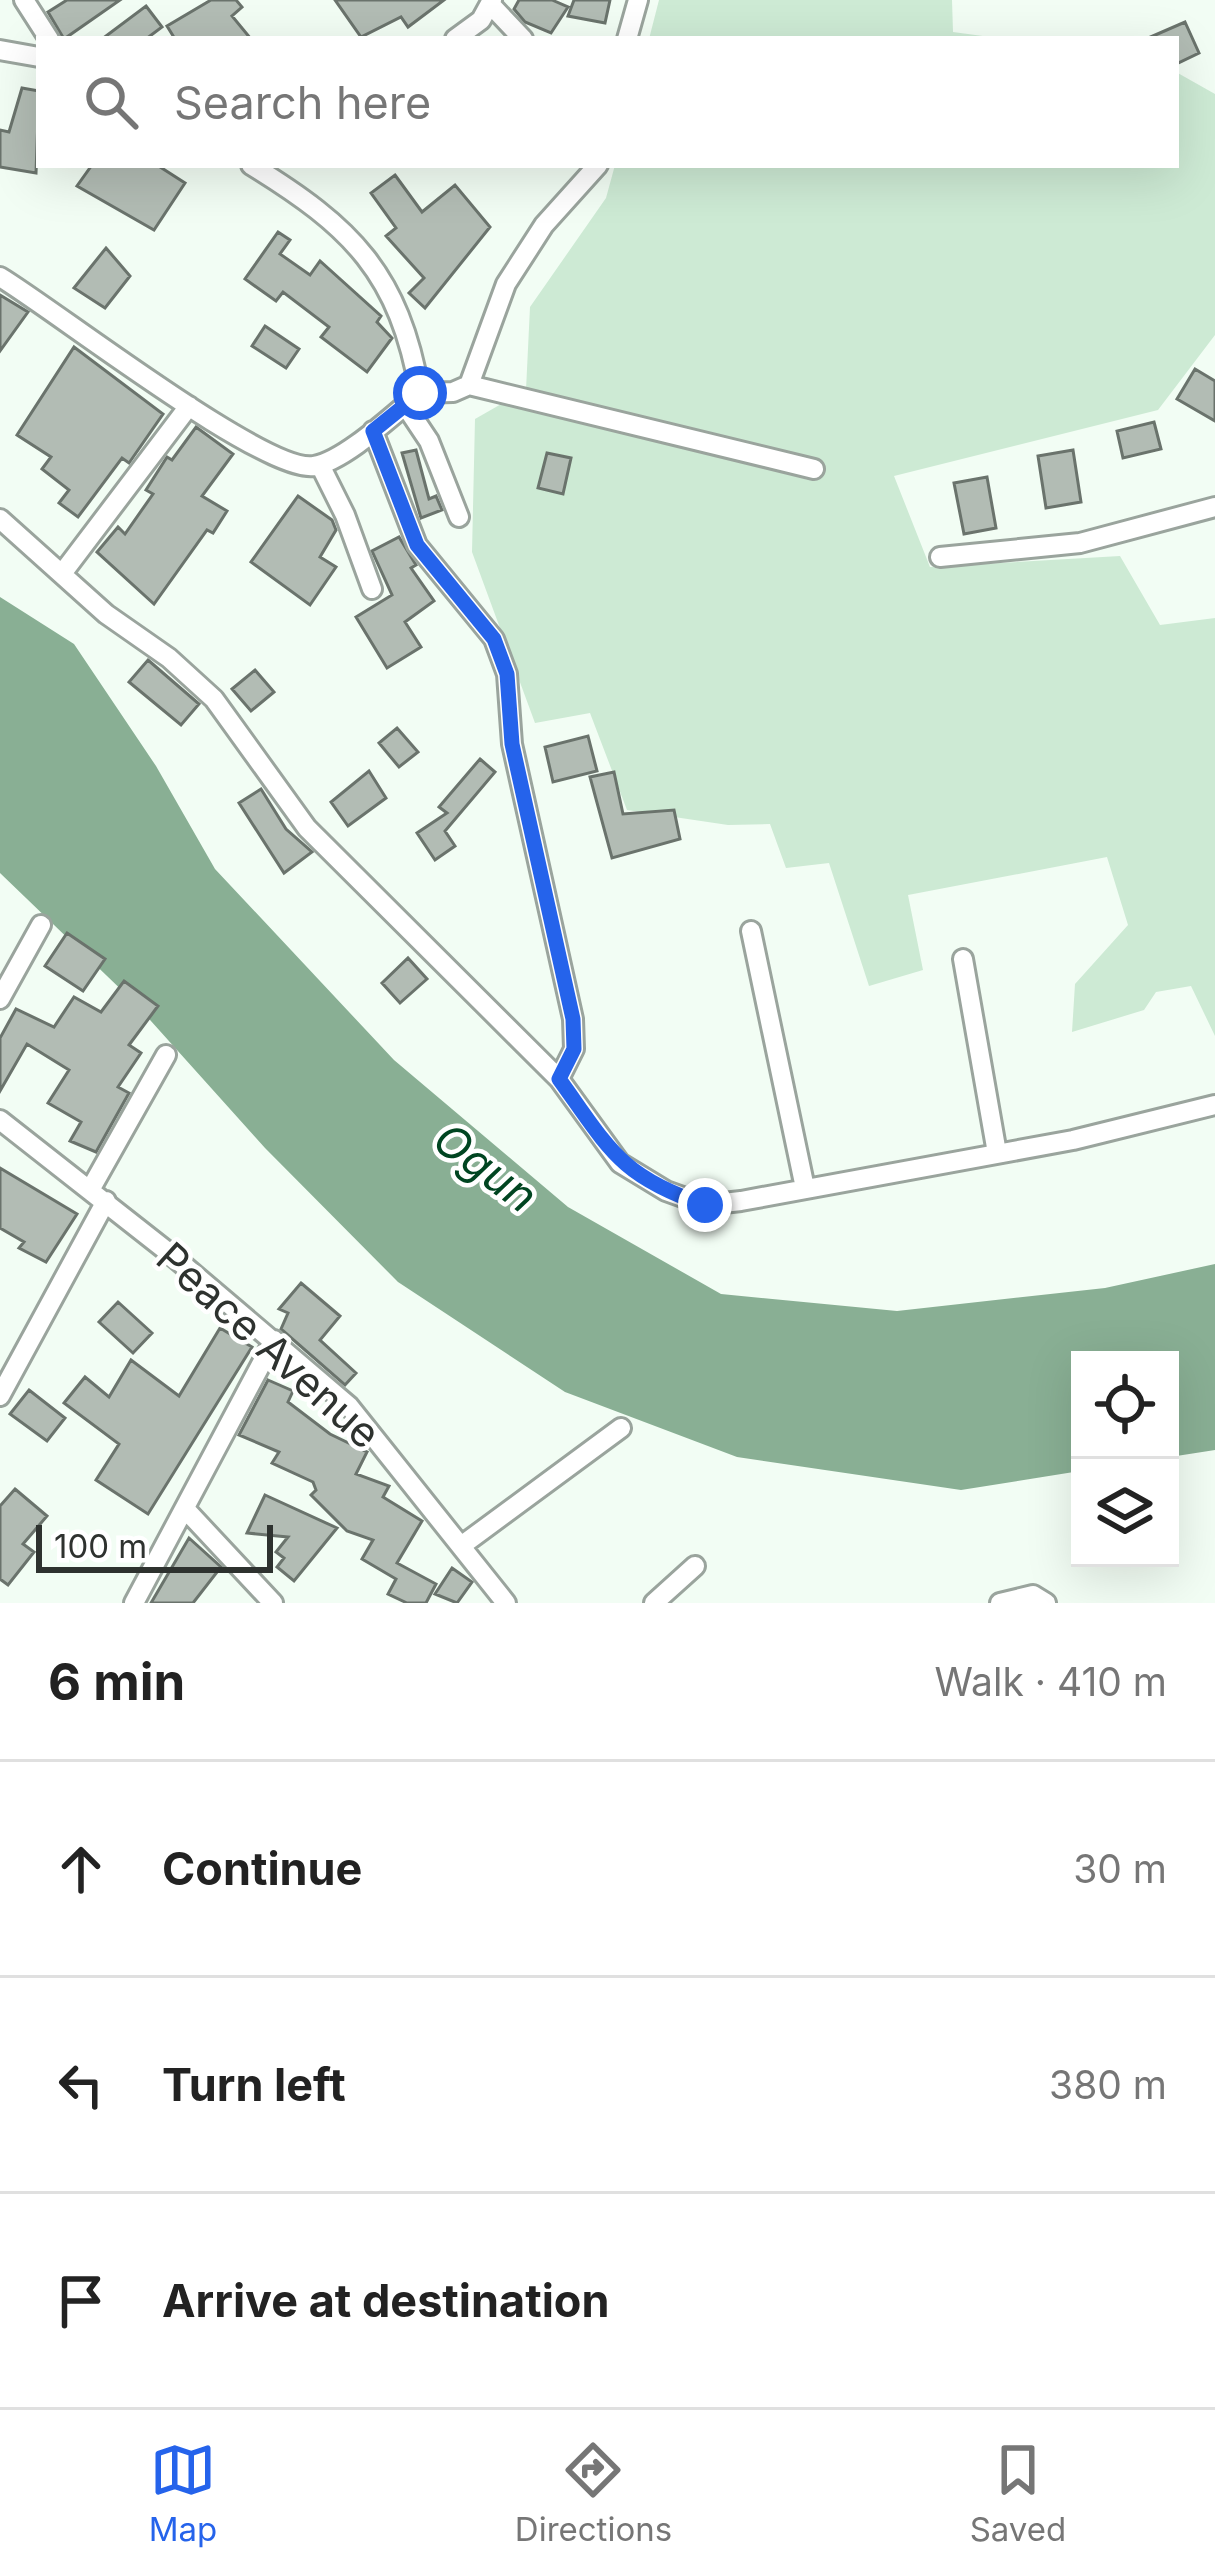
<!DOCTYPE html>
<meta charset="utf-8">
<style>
body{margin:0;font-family:Inter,sans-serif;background:#f2f2f2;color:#222}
.controls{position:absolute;right:36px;bottom:36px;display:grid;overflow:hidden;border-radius:0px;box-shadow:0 12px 48px #0002}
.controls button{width:108px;height:108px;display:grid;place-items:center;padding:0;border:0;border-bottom:3px solid #e0e0e0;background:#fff;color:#222;font:60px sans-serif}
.scale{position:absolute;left:36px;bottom:30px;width:237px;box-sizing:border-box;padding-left:12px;border:6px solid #2e322f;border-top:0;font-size:33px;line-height:42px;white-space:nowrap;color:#2e322f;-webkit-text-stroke:9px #fff;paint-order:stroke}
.stop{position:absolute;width:36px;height:36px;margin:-27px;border:9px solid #2563eb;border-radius:50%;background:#fff}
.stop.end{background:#2563eb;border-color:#fff;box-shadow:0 3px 12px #0008}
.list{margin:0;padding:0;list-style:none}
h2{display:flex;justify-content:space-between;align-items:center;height:156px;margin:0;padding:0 48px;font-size:51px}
h2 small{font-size:39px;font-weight:400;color:#767676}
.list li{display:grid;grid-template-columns:78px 1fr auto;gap:36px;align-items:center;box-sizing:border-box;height:216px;padding:0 48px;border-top:3px solid #e0e0e0}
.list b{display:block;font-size:45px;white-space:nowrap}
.list em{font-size:39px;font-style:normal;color:#767676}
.icon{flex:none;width:66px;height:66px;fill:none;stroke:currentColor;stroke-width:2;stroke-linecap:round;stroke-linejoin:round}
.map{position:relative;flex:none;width:1215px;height:1603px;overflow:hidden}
.search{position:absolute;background:#fff;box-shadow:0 12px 48px #0002;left:36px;right:36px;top:36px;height:132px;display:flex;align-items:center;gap:30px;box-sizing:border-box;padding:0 42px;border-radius:0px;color:#767676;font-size:45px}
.sheet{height:804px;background:#fff}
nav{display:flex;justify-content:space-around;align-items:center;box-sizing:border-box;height:168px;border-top:3px solid #e0e0e0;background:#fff;font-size:33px;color:#767676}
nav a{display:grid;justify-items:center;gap:6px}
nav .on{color:#2563eb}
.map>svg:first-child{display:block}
</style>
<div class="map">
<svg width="1215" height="1603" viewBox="0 0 1215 1603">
<rect width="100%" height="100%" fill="#f2fdf4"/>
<!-- green -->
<path fill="#cdead4" d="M 659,0 L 952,0 L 953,32 L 1005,39 L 649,39 Z
M 1176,72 L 1215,94 L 1215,335 L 1158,410 L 894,476 L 930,567 L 1120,556 L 1160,625 L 1215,618 L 1215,1036 L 1191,986 L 1156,992 L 1144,1010 L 1072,1032 L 1075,984 L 1128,925 L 1107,857 L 908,895 L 923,970 L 869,986 L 829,863 L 786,868 L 770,824 L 728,825 L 627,810 L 590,713 L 535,723 L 472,552 L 475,419 L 526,390 L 530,307 L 606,198 L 615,165 L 1176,165 Z"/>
<!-- water -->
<path fill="#89af94" d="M 0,597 L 74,644 L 156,766 L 215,869 L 394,1060 L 568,1207 L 721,1294 L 897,1311 L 1105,1288 L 1215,1264 L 1215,1450 L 1170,1457 L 1170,1360 L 1080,1360 L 1080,1471 L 961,1490 L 737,1457 L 565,1392 L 398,1282 L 265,1148 L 133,1001 L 0,873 Z"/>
<!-- building -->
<path fill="#b2bcb4" stroke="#6a736c" stroke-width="3" d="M 67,0 L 120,0 L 64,39 L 48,12 Z
M 211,0 L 236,0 L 242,7 L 232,16 L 251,39 L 175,39 L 167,26 Z
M 335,0 L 444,0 L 408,27 L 401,17 L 361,37 Z
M 519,0 L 552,0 L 568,7 L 551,33 L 525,22 L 514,9 Z
M 574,0 L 610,0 L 605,23 L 568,16 Z
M 146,6 L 162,27 L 146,39 L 102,39 Z
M 1185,22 L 1199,53 L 1176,64 L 1176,39 L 1146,39 Z
M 22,88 L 39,91 L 36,173 L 0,167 L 0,130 L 9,132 Z
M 92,165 L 157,165 L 185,183 L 154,230 L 77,186 Z
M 395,175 L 422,212 L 455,185 L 490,227 L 425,308 L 409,293 L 424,278 L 386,236 L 396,228 L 371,193 Z
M 278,232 L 290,240 L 280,254 L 310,275 L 320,261 L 381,316 L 377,322 L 392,338 L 367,372 L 321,337 L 329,327 L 283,292 L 276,301 L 245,279 Z
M 106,248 L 130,276 L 105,308 L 74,288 Z
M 0,295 L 28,312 L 0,351 Z
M 265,326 L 299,349 L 286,368 L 252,346 Z
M 74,347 L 163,414 L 129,463 L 122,458 L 78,517 L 59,503 L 69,490 L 42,469 L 51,457 L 17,435 Z
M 1195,369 L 1215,381 L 1215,421 L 1177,399 Z
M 1154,422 L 1161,449 L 1123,458 L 1117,431 Z
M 196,427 L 233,454 L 202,496 L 227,511 L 213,533 L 207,530 L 154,604 L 97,552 L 118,527 L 125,534 L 153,494 L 146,490 L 167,457 L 172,460 Z
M 416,450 L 429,499 L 436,496 L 442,510 L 421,518 L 402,453 Z
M 1073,450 L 1081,502 L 1046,508 L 1038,456 Z
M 547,453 L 571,458 L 563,494 L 538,488 Z
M 987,477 L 996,528 L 964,534 L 954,483 Z
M 298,496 L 332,520 L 336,530 L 320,557 L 336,567 L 310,605 L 251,562 Z
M 399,537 L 416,565 L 411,568 L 434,601 L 405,622 L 421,647 L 387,668 L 356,617 L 392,595 L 372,551 Z
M 148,660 L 199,704 L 181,725 L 129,682 Z
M 255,670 L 274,692 L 251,711 L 232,689 Z
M 397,728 L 418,752 L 399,767 L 379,743 Z
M 588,736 L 597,771 L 553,782 L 545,747 Z
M 480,759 L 495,772 L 445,831 L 455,846 L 435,860 L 417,833 L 447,813 L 439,807 Z
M 369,771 L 386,798 L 348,826 L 331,802 Z
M 614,772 L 623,814 L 674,810 L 680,839 L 612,858 L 590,777 Z
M 261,789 L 286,829 L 312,852 L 284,873 L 239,803 Z
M 67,933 L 105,959 L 83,991 L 45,966 Z
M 408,958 L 427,979 L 400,1003 L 382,983 Z
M 124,981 L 158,1006 L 129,1045 L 141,1053 L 118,1087 L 129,1093 L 96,1152 L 70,1141 L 81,1122 L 48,1103 L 69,1070 L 27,1044 L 0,1091 L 0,1038 L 16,1009 L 54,1027 L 74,997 L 101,1012 Z
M 0,1168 L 77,1214 L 46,1262 L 19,1248 L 24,1242 L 0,1228 Z
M 301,1283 L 340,1316 L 320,1340 L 356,1373 L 345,1385 L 281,1329 L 288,1313 L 279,1309 Z
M 118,1302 L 152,1333 L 133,1353 L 99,1322 Z
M 220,1328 L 252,1347 L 148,1514 L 96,1480 L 119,1444 L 64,1403 L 85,1377 L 109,1397 L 131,1360 L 179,1396 Z
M 268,1380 L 293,1391 L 288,1402 L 330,1434 L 367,1452 L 356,1474 L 389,1486 L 383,1497 L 422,1521 L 397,1563 L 436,1584 L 426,1603 L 407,1603 L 388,1594 L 396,1579 L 362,1559 L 373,1540 L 347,1531 L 311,1495 L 316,1490 L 313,1482 L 272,1463 L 279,1452 L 239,1435 Z
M 29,1390 L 65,1418 L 47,1441 L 10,1414 Z
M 15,1489 L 47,1516 L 23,1544 L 34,1552 L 8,1585 L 0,1579 L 0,1506 Z
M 265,1495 L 337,1528 L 294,1581 L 277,1567 L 284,1558 L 276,1552 L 288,1537 L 247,1533 Z
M 189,1538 L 221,1567 L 193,1603 L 151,1603 Z
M 452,1568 L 472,1582 L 457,1603 L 435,1594 Z"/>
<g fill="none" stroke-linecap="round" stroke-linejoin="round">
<defs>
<path id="minor" d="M 24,0 L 49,39
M 491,5 L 523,39
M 455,39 L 481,20 L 492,0
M 627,39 L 638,0
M 0,50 L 39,57
M 0,277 C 55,310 265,474 314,466 C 345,461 395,413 420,393 C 399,273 352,227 251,165
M 469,385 L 814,469
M 420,393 L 453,392 L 469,385 L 506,284 L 544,225 L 598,165
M 405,405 L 429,441 L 459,517
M 373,431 L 417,545 L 494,639 L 507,674 L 512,744 L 573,1019 L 574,1049 L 559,1079
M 320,465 L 345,515 L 372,589
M 0,519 L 106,614 L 169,658 L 214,699 L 307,828 L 559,1079 L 620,1163 L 666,1191 L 705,1205 L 741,1201 L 1073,1140 L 1215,1105
M 940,557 L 1080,543 L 1215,507
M 64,571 L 189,406
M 751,931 L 805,1188
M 963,959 L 997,1153
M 0,999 L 41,925
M 0,1120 L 168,1252 L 349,1406 L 506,1603
M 90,1190 L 166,1055
M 0,1396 L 106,1201
M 187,1511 L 273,1603
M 461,1546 L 621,1428
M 134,1603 L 274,1340
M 654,1603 L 695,1566
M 1000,1603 L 1033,1595 L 1046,1603"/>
</defs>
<!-- minor casing -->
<use href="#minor" stroke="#9aa49d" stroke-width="24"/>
<!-- minor -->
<use href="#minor" stroke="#fff" stroke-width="18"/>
</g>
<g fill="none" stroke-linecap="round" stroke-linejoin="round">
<!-- route -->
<path stroke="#2563eb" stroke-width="15" d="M 420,393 L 373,431 L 417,545 L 494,639 L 507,674 L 512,744 L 573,1019 L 574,1049 L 559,1079 C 609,1148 619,1176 705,1205"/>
</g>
<g text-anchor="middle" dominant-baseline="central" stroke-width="9" stroke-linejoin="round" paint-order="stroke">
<!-- street labels -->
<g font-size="42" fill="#2e322f" stroke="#fff">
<text transform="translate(269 1345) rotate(42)">Peace Avenue</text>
</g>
<!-- water labels -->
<g font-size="45" font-style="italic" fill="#004521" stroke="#fff">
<text transform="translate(486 1167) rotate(37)">Ogun</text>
</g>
</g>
</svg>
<div class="controls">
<button><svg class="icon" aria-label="locate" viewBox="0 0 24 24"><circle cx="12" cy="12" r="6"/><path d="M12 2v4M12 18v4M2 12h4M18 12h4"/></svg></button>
<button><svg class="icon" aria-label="layers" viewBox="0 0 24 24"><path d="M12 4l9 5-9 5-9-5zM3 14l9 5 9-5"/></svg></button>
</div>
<div class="scale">100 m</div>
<div class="stop" style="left:420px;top:393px"></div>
<div class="stop end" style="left:705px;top:1205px"></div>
<div class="search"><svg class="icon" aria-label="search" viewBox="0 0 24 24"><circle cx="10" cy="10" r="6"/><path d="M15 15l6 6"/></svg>Search here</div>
</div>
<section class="sheet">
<h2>6 min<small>Walk · 410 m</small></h2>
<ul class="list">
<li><svg class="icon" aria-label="ahead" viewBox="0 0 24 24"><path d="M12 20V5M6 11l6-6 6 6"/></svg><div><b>Continue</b></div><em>30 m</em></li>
<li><svg class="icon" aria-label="left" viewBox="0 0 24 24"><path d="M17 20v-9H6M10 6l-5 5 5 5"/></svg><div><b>Turn left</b></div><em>380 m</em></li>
<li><svg class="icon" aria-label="arrive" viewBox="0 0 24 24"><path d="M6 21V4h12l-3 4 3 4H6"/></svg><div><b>Arrive at destination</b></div></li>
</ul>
</section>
<nav>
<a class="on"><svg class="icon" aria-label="map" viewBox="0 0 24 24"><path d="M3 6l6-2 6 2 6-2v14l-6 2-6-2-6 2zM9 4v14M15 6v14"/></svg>Map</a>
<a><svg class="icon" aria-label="directions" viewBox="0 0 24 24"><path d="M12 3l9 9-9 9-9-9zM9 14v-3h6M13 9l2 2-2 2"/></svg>Directions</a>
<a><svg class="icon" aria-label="saved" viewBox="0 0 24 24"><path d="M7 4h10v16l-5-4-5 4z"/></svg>Saved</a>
</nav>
